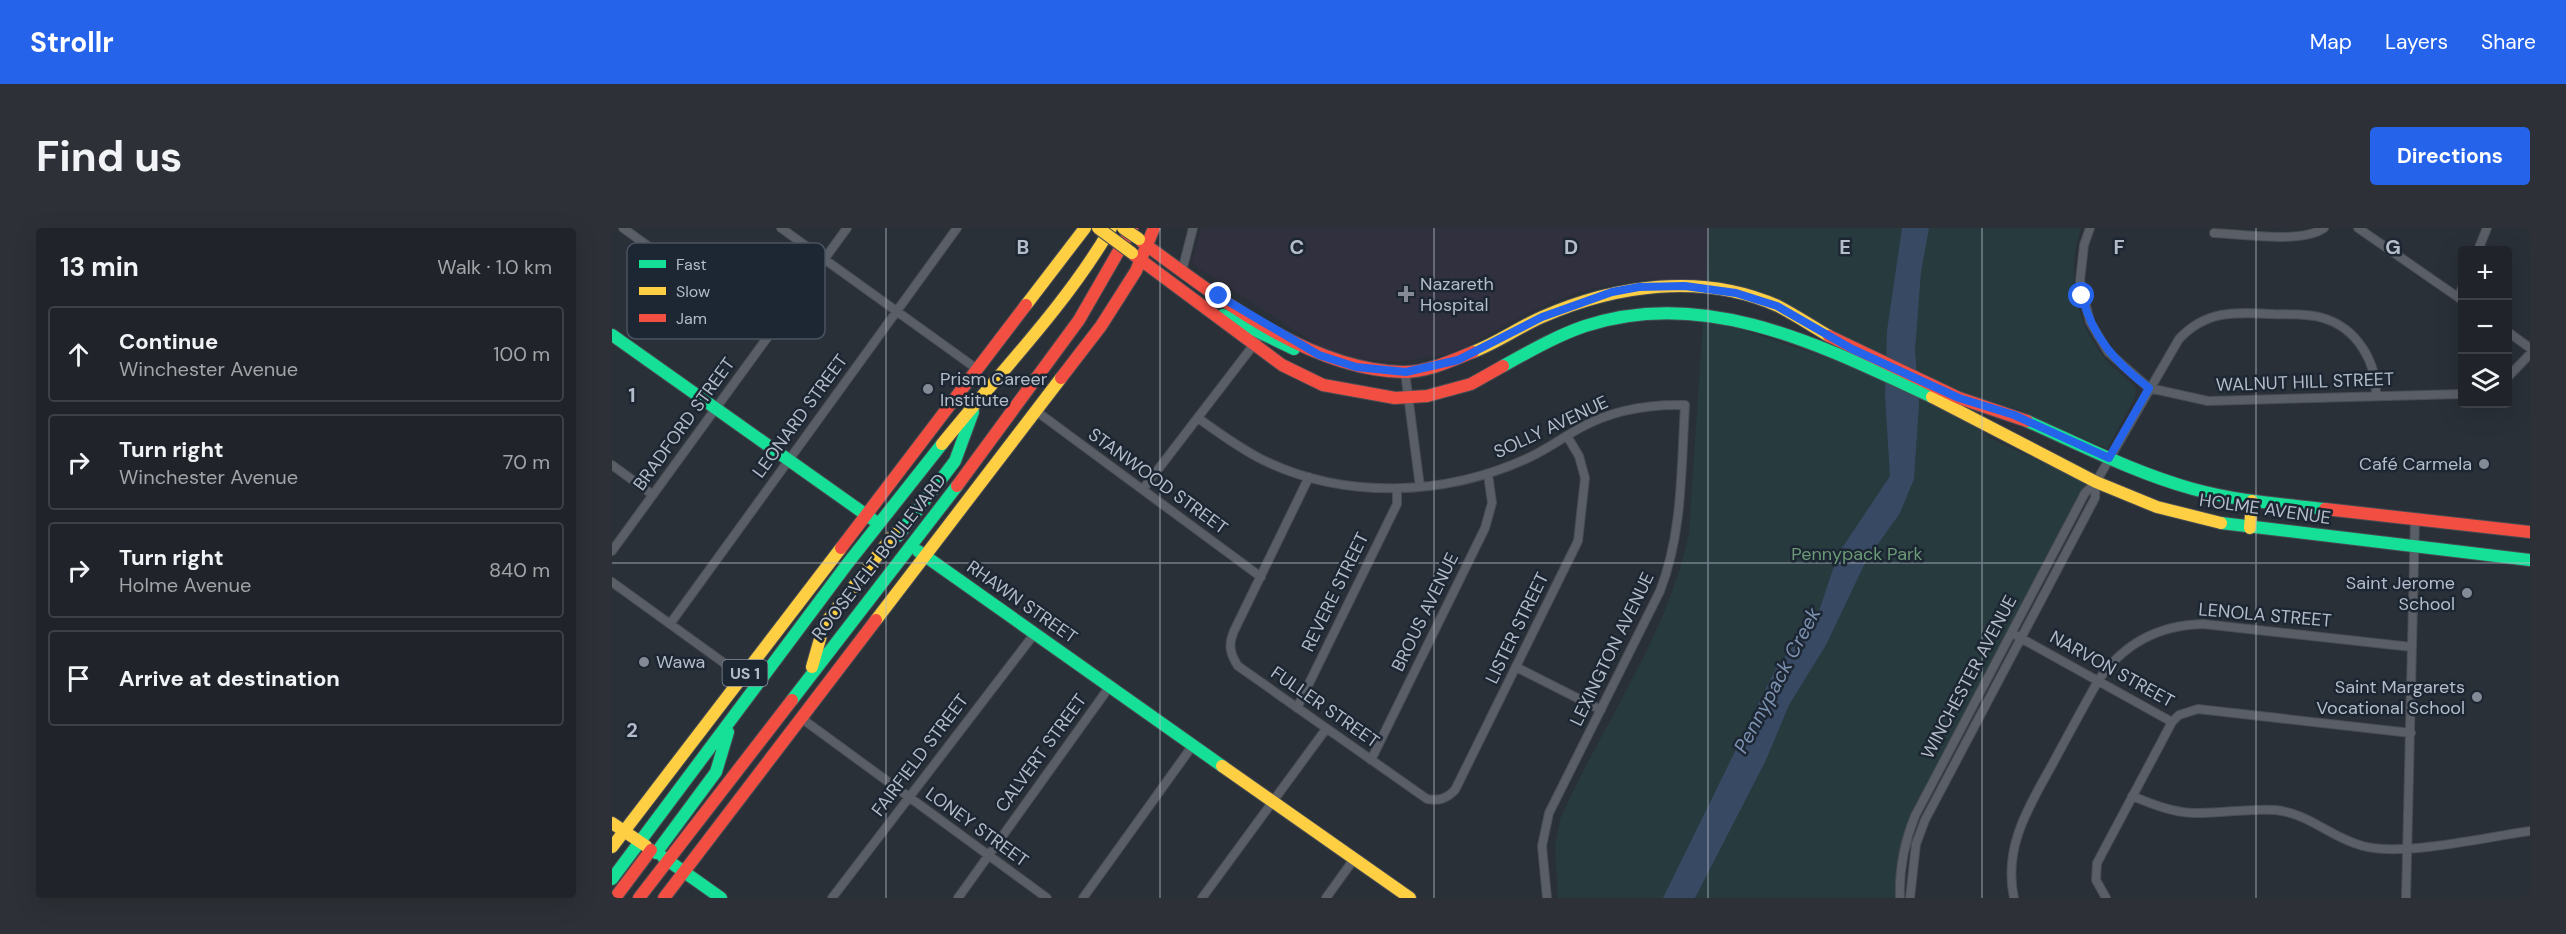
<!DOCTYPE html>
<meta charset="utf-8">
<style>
body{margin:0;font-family:"DM Sans",sans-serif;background:#2d3036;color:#f1f3f6}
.controls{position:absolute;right:18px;top:18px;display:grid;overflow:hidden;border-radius:6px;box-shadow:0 6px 24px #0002}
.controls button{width:54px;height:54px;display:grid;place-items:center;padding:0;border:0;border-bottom:2px solid #3d4147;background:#20242a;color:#f1f3f6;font:30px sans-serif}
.stop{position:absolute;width:18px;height:18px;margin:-14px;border:4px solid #2563eb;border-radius:50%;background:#fff}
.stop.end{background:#2563eb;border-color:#fff;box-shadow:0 2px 6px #0008}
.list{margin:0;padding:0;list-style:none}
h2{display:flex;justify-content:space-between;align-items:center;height:78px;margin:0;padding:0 24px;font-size:26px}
h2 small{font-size:20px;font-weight:400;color:#a2a4a8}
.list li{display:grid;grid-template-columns:39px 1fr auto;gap:18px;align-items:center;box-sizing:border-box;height:96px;margin:0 12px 12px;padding:0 12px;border:2px solid #3d4147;border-radius:6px}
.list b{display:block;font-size:22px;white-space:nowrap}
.list p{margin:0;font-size:20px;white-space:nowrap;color:#a2a4a8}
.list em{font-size:20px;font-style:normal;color:#a2a4a8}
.icon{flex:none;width:33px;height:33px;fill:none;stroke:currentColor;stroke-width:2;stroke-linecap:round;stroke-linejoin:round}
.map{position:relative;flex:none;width:1918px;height:670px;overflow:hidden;border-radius:6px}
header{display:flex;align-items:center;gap:36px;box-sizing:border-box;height:84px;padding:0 30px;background:#2563eb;color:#fff}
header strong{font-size:28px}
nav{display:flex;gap:33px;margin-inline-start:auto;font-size:21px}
.intro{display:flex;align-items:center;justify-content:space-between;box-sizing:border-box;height:144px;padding:0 36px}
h1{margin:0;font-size:42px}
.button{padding:15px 27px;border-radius:6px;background:#2563eb;color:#fff;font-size:21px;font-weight:700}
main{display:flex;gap:36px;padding:0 36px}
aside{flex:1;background:#20242a;border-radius:6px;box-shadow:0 6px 24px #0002}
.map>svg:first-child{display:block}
</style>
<header>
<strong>Strollr</strong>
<nav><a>Map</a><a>Layers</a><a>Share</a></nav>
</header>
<div class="intro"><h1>Find us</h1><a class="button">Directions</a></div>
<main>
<aside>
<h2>13 min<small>Walk · 1.0 km</small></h2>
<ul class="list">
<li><svg class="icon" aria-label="ahead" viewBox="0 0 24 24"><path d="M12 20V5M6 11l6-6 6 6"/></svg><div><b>Continue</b><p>Winchester Avenue</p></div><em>100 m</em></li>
<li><svg class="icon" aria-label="right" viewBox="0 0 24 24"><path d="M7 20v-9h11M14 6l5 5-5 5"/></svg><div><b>Turn right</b><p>Winchester Avenue</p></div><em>70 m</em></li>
<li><svg class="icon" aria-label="right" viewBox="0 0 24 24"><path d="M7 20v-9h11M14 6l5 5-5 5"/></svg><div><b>Turn right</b><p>Holme Avenue</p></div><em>840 m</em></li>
<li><svg class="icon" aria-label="arrive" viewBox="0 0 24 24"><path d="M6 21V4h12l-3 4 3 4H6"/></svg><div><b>Arrive at destination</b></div></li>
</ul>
</aside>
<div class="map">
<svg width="1918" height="670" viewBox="0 0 1918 670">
<rect width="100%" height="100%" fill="#2a3038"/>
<!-- medical -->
<path fill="#31303e" d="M 589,0 L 1135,0 L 1123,57 L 1089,52 L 1042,51 L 982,60 L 942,73 L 910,88 L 842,125 L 786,134 L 738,130 L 712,121 L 580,36 Z"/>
<!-- green -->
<path fill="#273a3e" d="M 1097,0 L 1469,0 C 1453,46 1464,95 1494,132 C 1503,143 1517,150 1524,162 L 1523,169 L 1495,221 L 1407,182 L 1354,167 L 1350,189 L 1380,211 L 1471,253 L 1473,259 L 1307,572 L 1285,670 L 946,670 L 943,616 L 949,589 C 991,495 1057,406 1077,304 L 1091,93 C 1138,100 1180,121 1225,132 L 1238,115 C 1193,81 1149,63 1094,54 Z"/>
<!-- water -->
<path fill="#384963" d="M 1290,0 L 1317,0 L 1309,44 L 1303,122 L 1307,176 L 1302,251 L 1288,285 L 1254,333 L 1214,417 L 1177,477 L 1154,532 L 1083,670 L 1051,670 L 1164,440 L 1206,386 L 1226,326 L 1278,248 L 1273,167 L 1275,103 Z"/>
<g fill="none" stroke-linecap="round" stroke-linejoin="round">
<defs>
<path id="street" d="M 11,0 L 158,106
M 169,0 L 365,141
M 1478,0 L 1472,17 L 1468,53 L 1478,94 L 1496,124 L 1537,160 L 1596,173 L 1850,166
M 1746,0 L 1850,72
M 1602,5 C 1630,6 1690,16 1712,0
M 1866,22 L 1875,0
M 570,43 L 581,0
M 1847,69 L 1850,60
M 1896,104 L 1918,120
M 793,144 L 808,259
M 1896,149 L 1918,126
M 424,183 L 649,349
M 586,190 C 607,205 627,220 651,232 C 733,272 834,268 916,230 C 934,222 950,210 968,200 C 1000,182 1036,176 1073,177 C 1069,240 1071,304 1048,363 L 937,585 L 930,618 L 935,670
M 0,237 L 41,267
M 697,249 L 622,403 C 616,417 618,426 626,438 L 815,571 C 827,573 834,571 843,562 L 966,313 L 973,250 L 967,228 L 955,208
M 531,261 L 653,102
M 0,323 L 235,0
M 0,354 L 130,448
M 58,396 L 345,0
M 1405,408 L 1560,494 L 1567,487 L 1586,481 L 1799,505
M 904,439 L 989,482
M 685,480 L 785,276 L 785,261
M 189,490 L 435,670
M 759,532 L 873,300 L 880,275 L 876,246
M 1520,568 C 1540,576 1559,584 1581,585 C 1608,586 1636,580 1663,582 C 1697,585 1719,610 1751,618 C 1791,629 1874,609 1918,603
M 220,670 L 423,405
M 346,670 L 498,458
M 471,670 L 581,517
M 590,670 L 714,501
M 714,670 L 742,631
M 1288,670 C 1287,641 1292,615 1303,588 L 1473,265 L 1484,254 L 1567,111 C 1594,82 1623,84 1660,86 C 1676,87 1695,85 1711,90 C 1745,100 1765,134 1764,168
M 1298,670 L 1304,616 L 1313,592 L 1483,270 L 1484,254
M 1402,670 C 1391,620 1416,580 1440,537 C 1455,509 1470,481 1486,453 C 1511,416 1547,397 1591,396 L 1800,419
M 1494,670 L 1484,652 L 1485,635 L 1560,494
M 1794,670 L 1803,291"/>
<path id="fast" d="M 611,87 L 682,121
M 0,107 L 260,291
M 891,138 C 918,123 944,108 973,98 C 1095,58 1212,119 1320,169
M 1415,193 C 1469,217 1523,245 1581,261 C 1624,273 1669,276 1713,281
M 1609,295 L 1918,332
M 286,308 L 343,233 L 361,184
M 306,323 L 610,538
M 180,472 L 345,258
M 44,625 L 104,544 L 116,504
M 51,629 L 109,670
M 0,651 L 236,335 L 330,216"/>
<path id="slow" d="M 414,77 L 473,0
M 861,124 C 885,115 907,99 930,89 C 1003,57 1090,44 1166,78 C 1183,87 1200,98 1217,108
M 1320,169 L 1484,254 L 1545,279 L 1609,295
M 330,216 C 388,144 452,80 499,0
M 1638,300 L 1640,273
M 264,392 L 449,150
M 200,439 L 212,397 L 282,306
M 610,538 L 798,670
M 0,595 L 34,618
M 0,619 L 229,320"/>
<path id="jam" d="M 530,14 C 604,68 696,142 791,144 C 815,144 839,133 861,124
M 522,27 L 670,137 L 711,157 L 783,170 L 815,168 L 859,156 L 891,138
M 1217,108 L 1347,170 L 1415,193
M 449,150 L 489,98 L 524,43 L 542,0
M 345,258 L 467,92 L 520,0
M 1713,281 L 1918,304
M 229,320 L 414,77
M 3,670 L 39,622
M 27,670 L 180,472
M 52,670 L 264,392"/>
</defs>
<!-- street casing -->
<use href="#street" stroke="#484c53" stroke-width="10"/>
<!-- fast casing -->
<use href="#fast" stroke="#484c53" stroke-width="14"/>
<!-- slow casing -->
<use href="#slow" stroke="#484c53" stroke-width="14"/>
<!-- jam casing -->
<use href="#jam" stroke="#484c53" stroke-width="14"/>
<!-- street -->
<use href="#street" stroke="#5a5e66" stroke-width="8"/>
<!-- fast -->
<use href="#fast" stroke="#16e098" stroke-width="12"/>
<!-- slow -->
<use href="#slow" stroke="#ffcf43" stroke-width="12"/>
<!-- jam -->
<use href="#jam" stroke="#f24e42" stroke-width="12"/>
<defs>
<path id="slow-bridge" d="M 486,0 L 520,25
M 511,0 L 527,11"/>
</defs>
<!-- slow-bridge casing -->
<use href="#slow-bridge" stroke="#484c53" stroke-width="14" stroke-linecap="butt"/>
<!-- slow-bridge -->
<use href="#slow-bridge" stroke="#ffcf43" stroke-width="12"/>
</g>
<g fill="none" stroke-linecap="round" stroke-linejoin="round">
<!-- route -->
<path stroke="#2563eb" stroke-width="8" d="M 607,68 L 707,127 L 744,139 L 794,144 L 846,132 L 930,89 L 1000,64 L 1027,59 L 1073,58 L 1124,65 L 1165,78 L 1240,121 L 1347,170 L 1402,187 L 1497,230 L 1537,160 C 1503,134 1481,110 1470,68"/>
</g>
<!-- grid -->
<path fill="none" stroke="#b4bcc9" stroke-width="1.5" stroke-opacity="0.55" d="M 274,0 L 274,670M 548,0 L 548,670M 822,0 L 822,670M 1096,0 L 1096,670M 1370,0 L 1370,670M 1644,0 L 1644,670M 0,335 L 1918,335"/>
<!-- markers -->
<g fill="#848b96" stroke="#1d2633" stroke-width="2">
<path d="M791 57h6v6h6v6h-6v6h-6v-6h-6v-6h6z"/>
<circle cx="316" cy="161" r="6"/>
<circle cx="1872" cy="236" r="6"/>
<circle cx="1855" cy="365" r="6"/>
<circle cx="32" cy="434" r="6"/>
<circle cx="1865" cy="469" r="6"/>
</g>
<g text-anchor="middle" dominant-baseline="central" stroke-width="5" stroke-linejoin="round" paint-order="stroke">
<!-- shield labels -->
<rect fill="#1d2633" stroke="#878f9c" stroke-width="1.5" x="110.5" y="432" width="45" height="26" rx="4.5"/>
<g font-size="16" font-weight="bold" fill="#b4bcc9">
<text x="133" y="445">US 1</text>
</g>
<!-- poi labels -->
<g font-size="18" fill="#b4bcc9" stroke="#1d2633" text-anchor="start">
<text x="808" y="56">Nazareth<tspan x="808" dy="21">Hospital</tspan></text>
<text x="328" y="151">Prism Career<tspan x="328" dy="21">Institute</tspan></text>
<text x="1860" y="236" text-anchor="end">Café Carmela</text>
<text x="1843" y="355" text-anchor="end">Saint Jerome<tspan x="1843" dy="21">School</tspan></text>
<text x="44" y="434">Wawa</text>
<text x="1853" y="459" text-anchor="end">Saint Margarets<tspan x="1853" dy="21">Vocational School</tspan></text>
</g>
<!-- street labels -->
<g font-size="18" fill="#b4bcc9" stroke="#1d2633">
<text transform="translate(1693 154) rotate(-2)">WALNUT HILL STREET</text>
<text transform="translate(188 188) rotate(-54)">LEONARD STREET</text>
<text transform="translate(72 196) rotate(-54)">BRADFORD STREET</text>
<text transform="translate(939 199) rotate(-25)">SOLLY AVENUE</text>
<text transform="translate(546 253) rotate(36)">STANWOOD STREET</text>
<text transform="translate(1653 281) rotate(8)">HOLME AVENUE</text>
<text transform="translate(267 329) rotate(-52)">ROOSEVELT BOULEVARD</text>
<text transform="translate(723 364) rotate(-64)">REVERE STREET</text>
<text transform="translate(410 374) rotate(35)">RHAWN STREET</text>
<text transform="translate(813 384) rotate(-64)">BROUS AVENUE</text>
<text transform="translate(1653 387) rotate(5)">LENOLA STREET</text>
<text transform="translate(905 400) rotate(-64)">LISTER STREET</text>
<text transform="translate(1000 421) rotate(-64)">LEXINGTON AVENUE</text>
<text transform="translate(1500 441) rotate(29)">NARVON STREET</text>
<text transform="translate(1357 449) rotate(-62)">WINCHESTER AVENUE</text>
<text transform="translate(713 479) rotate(35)">FULLER STREET</text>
<text transform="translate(429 525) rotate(-54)">CALVERT STREET</text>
<text transform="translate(308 527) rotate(-53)">FAIRFIELD STREET</text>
<text transform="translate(365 599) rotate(36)">LONEY STREET</text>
</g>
<!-- park labels -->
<g font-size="18" fill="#6b9a76" stroke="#1d2633">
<text x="1245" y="326">Pennypack Park</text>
</g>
<!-- water labels -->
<g font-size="20" font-style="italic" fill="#7c92b1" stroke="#1d2633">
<text transform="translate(1165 452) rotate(-62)">Pennypack Creek</text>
</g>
</g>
<!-- legend -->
<rect x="15" y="15" width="198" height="96" rx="9" fill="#1d2633" stroke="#4a5360" stroke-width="1.5"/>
<rect x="27" y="32" width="27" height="8" fill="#16e098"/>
<rect x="27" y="59" width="27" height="8" fill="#ffcf43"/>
<rect x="27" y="86" width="27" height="8" fill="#f24e42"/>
<g font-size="16" fill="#b4bcc9">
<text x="64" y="42">Fast</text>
<text x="64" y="69">Slow</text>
<text x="64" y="96">Jam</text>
</g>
<g font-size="20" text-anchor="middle" font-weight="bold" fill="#b4bcc9" stroke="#1d2633" stroke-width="5" stroke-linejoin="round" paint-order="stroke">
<text x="411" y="26">B</text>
<text x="685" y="26">C</text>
<text x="959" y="26">D</text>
<text x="1233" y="26">E</text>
<text x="1507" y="26">F</text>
<text x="1781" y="26">G</text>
<text x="20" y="174">1</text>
<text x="20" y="509">2</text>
</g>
</svg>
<div class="controls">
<button>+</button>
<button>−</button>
<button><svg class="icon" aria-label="layers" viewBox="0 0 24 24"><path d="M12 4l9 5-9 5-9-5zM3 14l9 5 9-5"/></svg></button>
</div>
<div class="stop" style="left:1470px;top:68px"></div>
<div class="stop end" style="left:607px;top:68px"></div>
</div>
</main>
